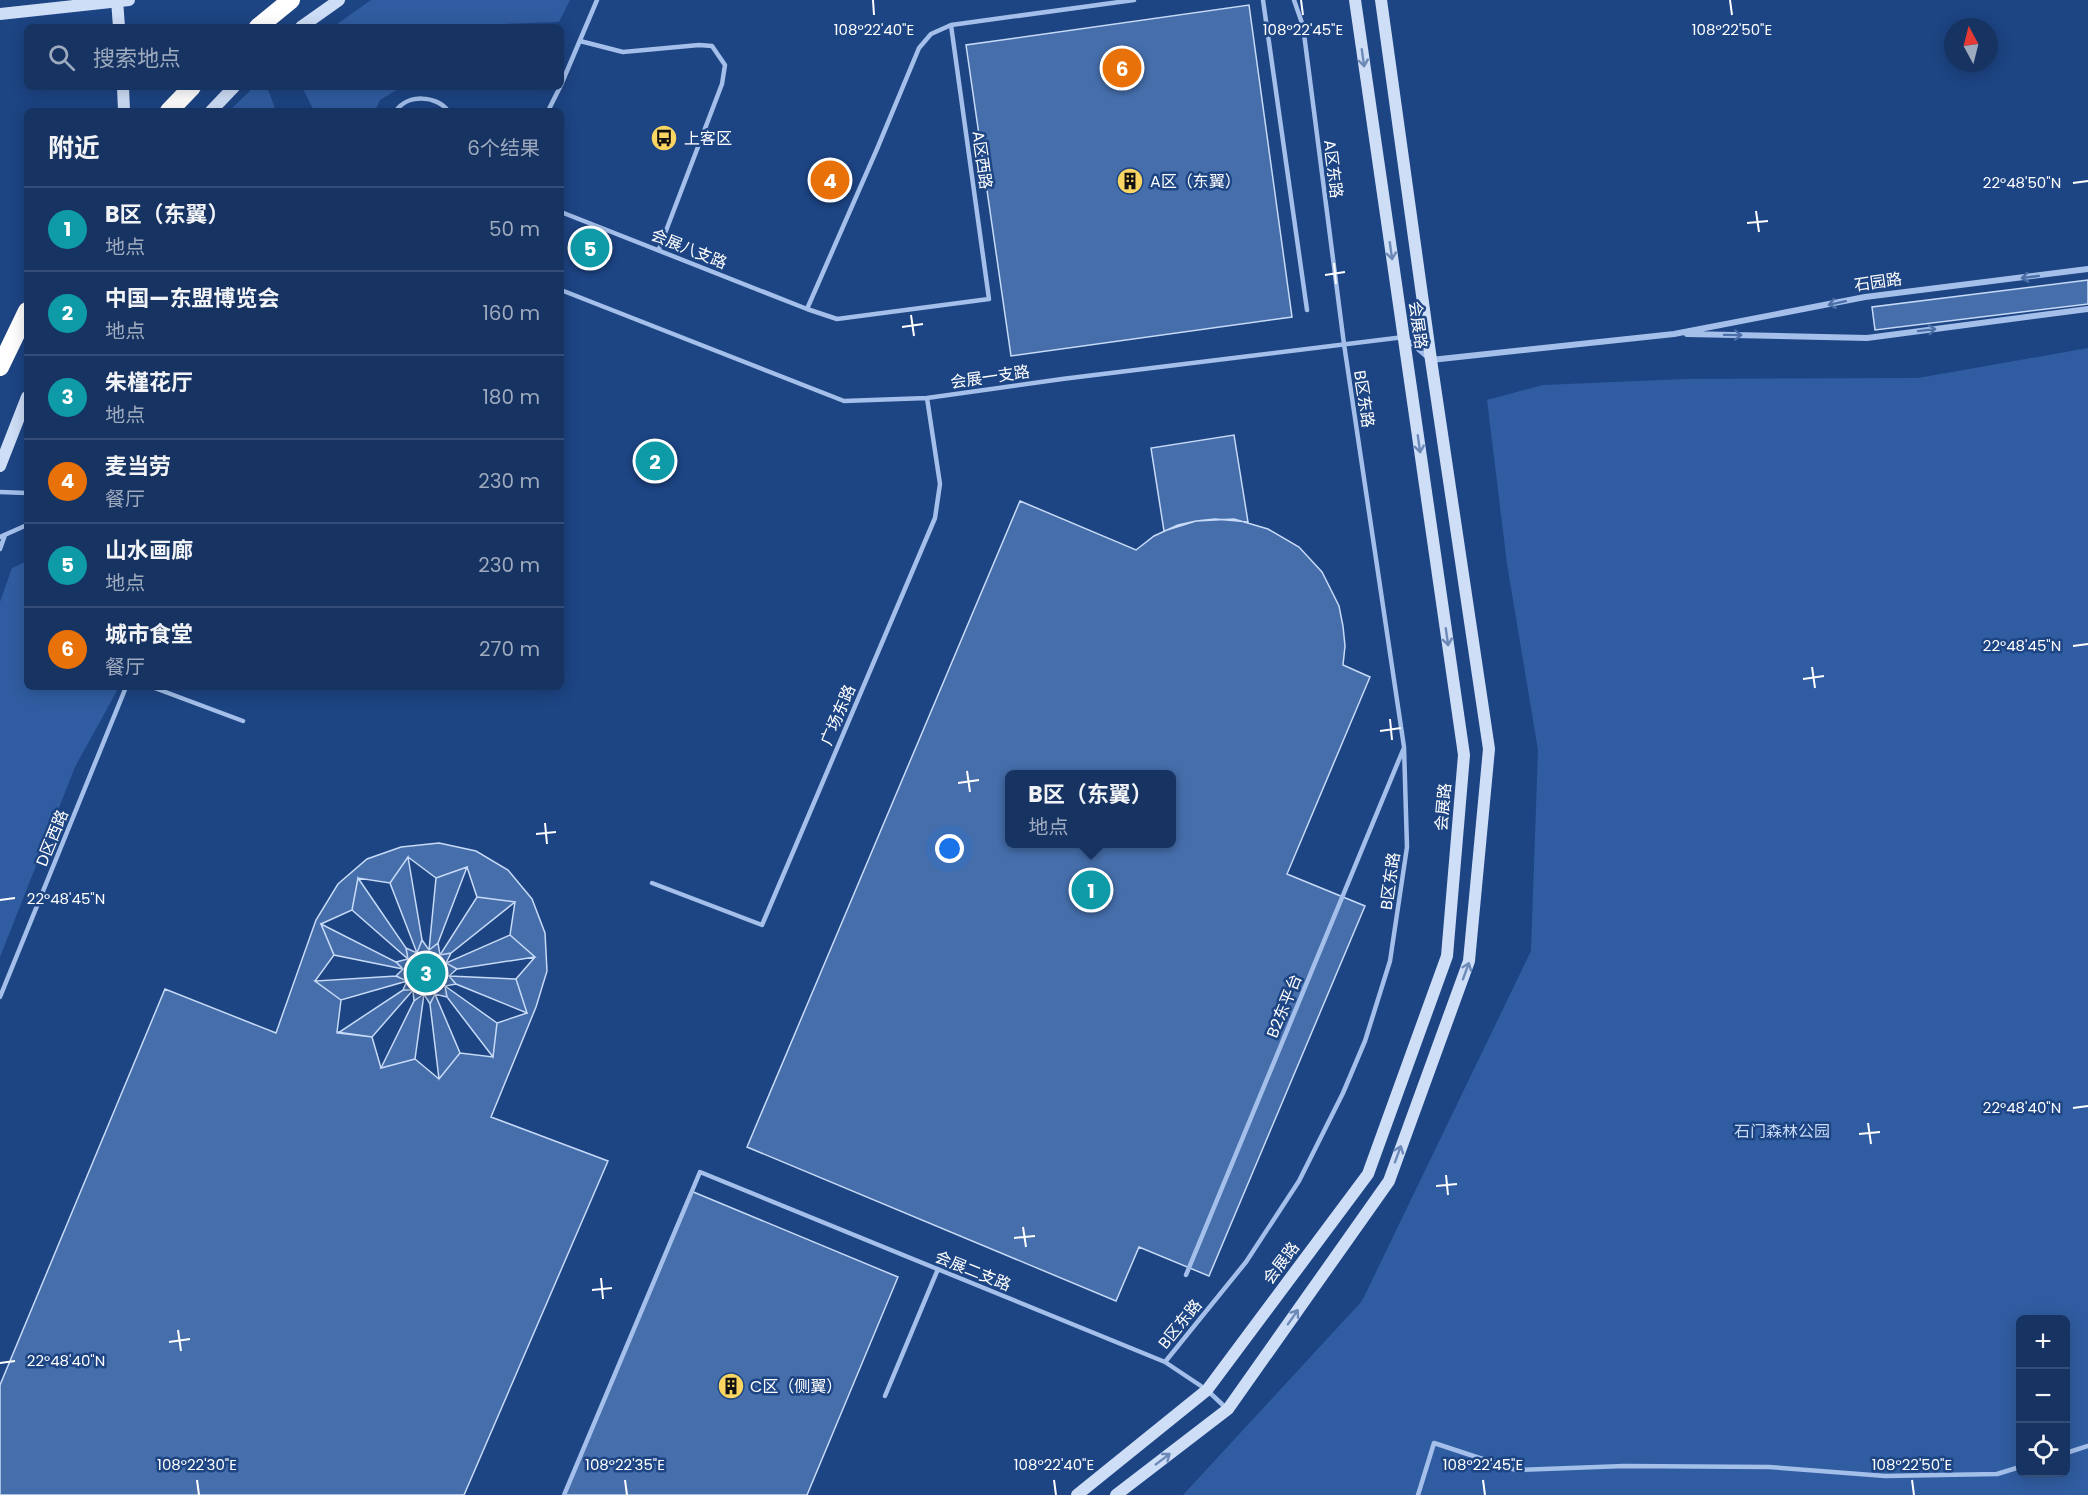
<!DOCTYPE html>
<html lang="zh">
<meta charset="utf-8">
<style>
body{margin:0;font-family:Poppins,"Noto Sans SC",sans-serif;background:#1f3b68;color:#f1f3f6}
.controls{position:absolute;right:18px;bottom:18px;display:grid;overflow:hidden;border-radius:9px;box-shadow:0 3px 15px #0003}
.controls button{width:54px;height:54px;display:grid;place-items:center;padding:0;border:0;border-bottom:2px solid #354e77;background:#163362;color:#f1f3f6;font:30px sans-serif}
.compass{position:absolute;left:1944px;top:18px;width:54px;height:54px;border-radius:50%;background:#163362;box-shadow:0 3px 15px #0003;rotate:353deg}
.you{position:absolute;left:950px;top:849px;width:21px;height:21px;margin:-15px;border:4px solid #fff;border-radius:50%;background:#1a73e8;box-shadow:0 0 0 9px #1a73e833}
.badge{display:grid;place-items:center;width:39px;height:39px;border-radius:50%;background:#fad561;color:#fff;font-size:20px;font-weight:700}
.pin{position:absolute;translate:-50% -50%;border:3px solid #fff;box-shadow:0 2px 6px #0006}
.popup{position:absolute;left:1005px;top:770px;width:171px;height:78px;box-sizing:border-box;display:grid;place-content:center;border-radius:9px;background:#163362;filter:drop-shadow(0 2px 4px #0005);font-size:20px;white-space:nowrap;color:#9eaabe}
.popup b{font-size:22px;color:#f1f3f6}
.popup::after{content:'';position:absolute;left:50%;top:100%;margin-left:-12px;border:12px solid transparent;border-top-color:#163362}
.list{margin:0;padding:0;list-style:none}
h2{display:flex;justify-content:space-between;align-items:center;height:78px;margin:0;padding:0 24px;font-size:26px}
h2 small{font-size:20px;font-weight:400;color:#9eaabe}
.list li{display:grid;grid-template-columns:39px 1fr auto;gap:18px;align-items:center;box-sizing:border-box;height:84px;padding:0 24px;border-top:2px solid #354e77}
.list b{display:block;font-size:22px;white-space:nowrap}
.list p{margin:0;font-size:20px;white-space:nowrap;color:#9eaabe}
.list em{font-size:20px;font-style:normal;color:#9eaabe}
.icon{flex:none;width:33px;height:33px;fill:none;stroke:currentColor;stroke-width:2;stroke-linecap:round;stroke-linejoin:round}
.map{position:relative;flex:none;width:2088px;height:1495px;overflow:hidden}
.search{position:absolute;background:#163362;box-shadow:0 3px 15px #0003;left:24px;top:24px;width:540px;height:66px;display:flex;align-items:center;gap:15px;box-sizing:border-box;padding:0 21px;border-radius:9px;color:#9eaabe;font-size:22px}
.panel{position:absolute;background:#163362;box-shadow:0 3px 15px #0003;left:24px;top:108px;width:540px;height:582px;border-radius:9px}
.map>svg:first-child{display:block}
</style>
<div class="map">
<svg width="2088" height="1495" viewBox="0 0 2088 1495">
<rect width="100%" height="100%" fill="#1d4483"/>
<!-- green -->
<path fill="#305da1" fill-rule="evenodd" d="M 371,0 L 570,0 L 559,22 L 503,24 L 501,27 L 333,27 Z
M 254,87 L 267,87 L 276,111 L 229,111 Z
M 302,87 L 402,87 L 380,100 L 375,111 L 314,111 Z
M 2088,348 L 2088,1495 L 1183,1495 L 1362,1301 L 1531,951 L 1538,750 L 1507,564 L 1487,400 L 1543,385 L 1686,379 L 1918,378 ZM 2020,1320 L 2066,1320 L 2066,1472 L 2020,1472 Z
M 27,561 L 27,687 L 119,687 L 75,767 L 0,957 L 0,602 L 12,568 Z"/>
<!-- building -->
<path fill="#456eab" stroke="#c7daf7" stroke-width="1.5" fill-rule="evenodd" d="M 1249,5 L 1292,317 L 1011,356 L 966,45 Z
M 2088,280 L 2088,304 L 1875,330 L 1872,307 Z
M 1234,435 L 1248,522 L 1215,519 L 1196,521 L 1164,531 L 1151,448 Z
M 1020,501 L 1136,550 L 1154,536 L 1178,525 L 1196,521 L 1234,519 L 1268,529 L 1299,547 L 1322,572 L 1339,606 L 1343,626 L 1345,646 L 1343,665 L 1370,677 L 1287,874 L 1365,906 L 1209,1276 L 1139,1247 L 1116,1301 L 747,1147 ZM 1010,774 L 1172,774 L 1172,844 L 1010,844 Z
M 439,843 L 476,851 L 508,870 L 532,899 L 545,933 L 547,971 L 536,1007 L 491,1117 L 608,1161 L 464,1495 L 0,1495 L 0,1385 L 165,989 L 276,1033 L 316,920 L 338,884 L 367,859 L 401,847 ZM 408,857 L 436,878 L 467,867 L 477,897 L 515,902 L 510,935 L 535,957 L 516,979 L 527,1013 L 497,1023 L 493,1057 L 460,1053 L 439,1079 L 415,1059 L 381,1068 L 372,1037 L 337,1032 L 341,1000 L 315,981 L 334,955 L 321,924 L 352,910 L 358,878 L 390,883 Z
M 408,857 L 422,940 L 417,953 L 390,883 Z
M 467,867 L 438,943 L 429,950 L 436,878 Z
M 358,878 L 406,948 L 408,959 L 352,910 Z
M 477,897 L 515,902 L 451,953 L 440,955 Z
M 321,924 L 396,962 L 403,969 L 334,955 Z
M 510,935 L 535,957 L 457,969 L 446,963 Z
M 422,940 L 429,950 L 438,943 L 440,955 L 451,953 L 446,963 L 457,969 L 449,976 L 456,984 L 445,986 L 447,997 L 435,994 L 430,1004 L 424,994 L 414,1001 L 413,990 L 403,990 L 407,981 L 396,976 L 403,969 L 396,962 L 408,959 L 406,948 L 417,953 Z
M 396,976 L 407,981 L 341,1000 L 315,981 Z
M 449,976 L 516,979 L 527,1013 L 456,984 Z
M 445,986 L 497,1023 L 493,1057 L 447,997 Z
M 403,990 L 413,990 L 372,1037 L 338,1033 Z
M 424,994 L 415,1059 L 381,1068 L 414,1001 Z
M 435,994 L 460,1053 L 439,1079 L 430,1004 Z
M 691,1191 L 898,1277 L 807,1495 L 564,1495 Z"/>
<g fill="none" stroke-linecap="round" stroke-linejoin="round">
<!-- lane -->
<path stroke="#a3bfea" stroke-width="4.5" d="M 1263,0 L 1307,310
M 580,41 L 623,52 L 699,45 L 712,46 L 725,65 L 722,84 L 659,249
M 561,85 L 597,0
M 396,111 C 407,94 437,95 448,111
M 548,111 L 560,87
M 561,212 L 807,309 L 837,319 L 989,299 L 951,25
M 561,290 L 844,401 L 927,398 L 1062,379 L 1404,337 L 1427,357
M 807,309 L 877,149 L 919,48 L 931,34 L 951,25 L 1134,0
M 0,492 L 27,493
M 0,537 L 27,525
M 0,549 L 5,535
M 152,687 L 243,721
M 652,883 L 762,925 L 935,518 L 940,484 L 927,398
M 0,997 L 126,687
M 1186,1275 L 1403,750
M 1165,1362 L 1246,1262 L 1299,1181 L 1343,1093 L 1365,1041 L 1390,961 L 1407,847 L 1404,747 L 1344,344 L 1303,26 L 1294,0
M 885,1396 L 938,1269
M 2066,1453 L 2088,1446
M 564,1495 L 700,1172 L 1165,1362 L 1207,1390 L 1226,1408
M 1418,1495 L 1434,1443 L 1516,1470 L 1624,1466 L 1769,1467 L 1885,1476 L 1997,1474 L 2020,1467"/>
<!-- street -->
<path stroke="#a3bfea" stroke-width="6" d="M 1687,334 L 1867,338 L 2088,309
M 1431,360 L 1674,334 L 1865,297 L 2088,269"/>
<!-- secondary -->
<path stroke="#cedef7" stroke-width="12" d="M 117,0 L 119,27
M 0,14 L 129,0
M 301,27 L 339,0
M 123,87 L 124,111
M 211,111 L 234,87
M 0,466 L 27,397
M 1077,1495 L 1207,1390 L 1368,1174 L 1447,956 L 1464,755 L 1355,0
M 1116,1495 L 1228,1409 L 1389,1181 L 1469,961 L 1489,749 L 1431,360 L 1381,0"/>
<!-- highway -->
<path stroke="#fff" stroke-width="18" d="M 258,27 L 291,0
M 169,111 L 192,87
M 0,367 L 27,311"/>
</g>
<!-- one-way arrows -->
<defs><path id="oneway-shaft" d="M-6 0H5M1.5-3L5.5 0L1.5 3" fill="none" stroke-width="1.6" stroke-linecap="round" stroke-linejoin="round" transform="scale(1.5)"/></defs>
<g stroke="#6d89b7">
<use href="#oneway-shaft" transform="translate(1363 58) rotate(82)"/>
<use href="#oneway-shaft" transform="translate(1391 251) rotate(82)"/>
<use href="#oneway-shaft" transform="translate(1419 444) rotate(82)"/>
<use href="#oneway-shaft" transform="translate(1447 637) rotate(82)"/>
<use href="#oneway-shaft" transform="translate(1466 971) rotate(-70)"/>
<use href="#oneway-shaft" transform="translate(1398 1154) rotate(-70)"/>
<use href="#oneway-shaft" transform="translate(1293 1317) rotate(-55)"/>
<use href="#oneway-shaft" transform="translate(1163 1459) rotate(-37)"/>
</g>
<g stroke="#4c6fa7">
<use href="#oneway-shaft" transform="translate(2030 277) rotate(173)"/>
<use href="#oneway-shaft" transform="translate(1837 303) rotate(168)"/>
<use href="#oneway-shaft" transform="translate(1927 330) rotate(-7)"/>
<use href="#oneway-shaft" transform="translate(1733 335) rotate(1)"/>
</g>
<!-- ticks -->
<path fill="none" stroke="#fff" stroke-width="2" d="M 873,0 L 874,15M 1301,0 L 1303,15M 1730,0 L 1732,15M 2073,183 L 2088,181M 1756,211 L 1759,232M 1747,223 L 1768,221M 1334,263 L 1336,284M 1325,275 L 1345,272M 911,315 L 914,336M 902,327 L 923,324M 2073,646 L 2088,644M 1812,667 L 1815,688M 1803,679 L 1824,676M 1390,719 L 1392,740M 1380,731 L 1401,728M 967,771 L 970,792M 958,783 L 979,780M 545,823 L 547,844M 536,834 L 556,832M 0,900 L 15,898M 2073,1108 L 2088,1106M 1868,1123 L 1871,1144M 1859,1134 L 1880,1132M 1446,1175 L 1448,1195M 1436,1186 L 1457,1184M 1023,1227 L 1026,1247M 1014,1238 L 1035,1236M 601,1278 L 603,1299M 592,1290 L 612,1288M 178,1330 L 181,1351M 169,1342 L 190,1339M 0,1363 L 15,1361M 197,1480 L 199,1495M 625,1480 L 627,1495M 1054,1480 L 1056,1495M 1483,1480 L 1485,1495M 1912,1480 L 1914,1495"/>
<!-- icons -->
<defs>
<symbol id="bus-disc" viewBox="-11 -11 22 22"><circle r="9.5" fill="#fad561" stroke="#1d4483"/><path d="M-5-6H5V4H4V6H2V4H-2V6H-4V4H-5ZM-3.5-4V0h7V-4ZM-3.5 1.2v1.5H-2V1.2ZM2 1.2v1.5H3.5V1.2Z" fill="#111"/></symbol>
<symbol id="building-disc" viewBox="-11 -11 22 22"><circle r="9.5" fill="#fad561" stroke="#1d4483"/><path d="M-4-6H4V6H1V3H-1V6H-4ZM-2.5-4.3h1.7v1.8h-1.7ZM.8-4.3h1.7v1.8H.8ZM-2.5-1h1.7V.8h-1.7ZM.8-1h1.7V.8H.8Z" fill="#111"/></symbol>
</defs>
<g fill-rule="evenodd">
<use href="#bus-disc" x="649" y="123" width="30" height="30"/>
<use href="#building-disc" x="1115" y="166" width="30" height="30"/>
<use href="#building-disc" x="716" y="1371" width="30" height="30"/>
</g>
<g text-anchor="middle" dominant-baseline="central" stroke-width="5" stroke-linejoin="round" paint-order="stroke">
<!-- poi labels -->
<g font-size="16" fill="#fff" stroke="#1d4483" text-anchor="start">
<text x="684" y="138">上客区</text>
<text x="1150" y="181">A区（东翼）</text>
<text x="750" y="1386">C区（侧翼）</text>
</g>
<!-- street labels -->
<g font-size="16" fill="#fff" stroke="#1d4483">
<text transform="translate(982 160) rotate(82)">A区西路</text>
<text transform="translate(1333 169) rotate(83)">A区东路</text>
<text transform="translate(689 249) rotate(22)">会展八支路</text>
<text transform="translate(1878 282) rotate(-8)">石园路</text>
<text transform="translate(1418 325) rotate(82)">会展路</text>
<text transform="translate(990 377) rotate(-8)">会展一支路</text>
<text transform="translate(1364 399) rotate(81)">B区东路</text>
<text transform="translate(838 715) rotate(-67)">广场东路</text>
<text transform="translate(1443 807) rotate(-85)">会展路</text>
<text transform="translate(52 838) rotate(-68)">D区西路</text>
<text transform="translate(1390 881) rotate(-82)">B区东路</text>
<text transform="translate(1284 1006) rotate(-68)">B2东平台</text>
<text transform="translate(1281 1263) rotate(-53)">会展路</text>
<text transform="translate(973 1271) rotate(22)">会展二支路</text>
<text transform="translate(1180 1324) rotate(-51)">B区东路</text>
</g>
<!-- park labels -->
<g font-size="16" fill="#c7daf7" stroke="#1d4483">
<text x="1782" y="1131">石门森林公园</text>
</g>
</g>
<g font-size="15" text-anchor="middle" fill="#fff" stroke="#1d4483" stroke-width="5" stroke-linejoin="round" paint-order="stroke">
<text x="874" y="35">108°22'40"E</text>
<text x="1303" y="35">108°22'45"E</text>
<text x="1732" y="35">108°22'50"E</text>
<text x="2022" y="188">22°48'50"N</text>
<text x="2022" y="651">22°48'45"N</text>
<text x="66" y="904">22°48'45"N</text>
<text x="2022" y="1113">22°48'40"N</text>
<text x="66" y="1366">22°48'40"N</text>
<text x="197" y="1470">108°22'30"E</text>
<text x="625" y="1470">108°22'35"E</text>
<text x="1054" y="1470">108°22'40"E</text>
<text x="1483" y="1470">108°22'45"E</text>
<text x="1912" y="1470">108°22'50"E</text>
</g>
</svg>
<div class="controls">
<button>+</button>
<button>−</button>
<button><svg class="icon" aria-label="locate" viewBox="0 0 24 24"><circle cx="12" cy="12" r="6"/><path d="M12 2v4M12 18v4M2 12h4M18 12h4"/></svg></button>
</div>
<svg class="compass" viewBox="-18 -18 36 36"><path d="M0-13l5 13h-10z" fill="#e53935"/><path d="M0 13l5-13h-10z" fill="#9eaabe"/></svg>
<div class="you"></div>
<div class="pin badge" style="left:1091px;top:890px;background:#0f9aa8">1</div>
<div class="popup"><b>B区（东翼）</b>地点</div>
<div class="pin badge" style="left:655px;top:461px;background:#0f9aa8">2</div>
<div class="pin badge" style="left:426px;top:973px;background:#0f9aa8">3</div>
<div class="pin badge" style="left:830px;top:180px;background:#e8710a">4</div>
<div class="pin badge" style="left:590px;top:248px;background:#0f9aa8">5</div>
<div class="pin badge" style="left:1122px;top:68px;background:#e8710a">6</div>
<div class="search"><svg class="icon" aria-label="search" viewBox="0 0 24 24"><circle cx="10" cy="10" r="6"/><path d="M15 15l6 6"/></svg>搜索地点</div>
<section class="panel">
<h2>附近<small>6个结果</small></h2>
<ul class="list">
<li><span class="badge" style="background:#0f9aa8">1</span><div><b>B区（东翼）</b><p>地点</p></div><em>50 m</em></li>
<li><span class="badge" style="background:#0f9aa8">2</span><div><b>中国—东盟博览会</b><p>地点</p></div><em>160 m</em></li>
<li><span class="badge" style="background:#0f9aa8">3</span><div><b>朱槿花厅</b><p>地点</p></div><em>180 m</em></li>
<li><span class="badge" style="background:#e8710a">4</span><div><b>麦当劳</b><p>餐厅</p></div><em>230 m</em></li>
<li><span class="badge" style="background:#0f9aa8">5</span><div><b>山水画廊</b><p>地点</p></div><em>230 m</em></li>
<li><span class="badge" style="background:#e8710a">6</span><div><b>城市食堂</b><p>餐厅</p></div><em>270 m</em></li>
</ul>
</section>
</div>
